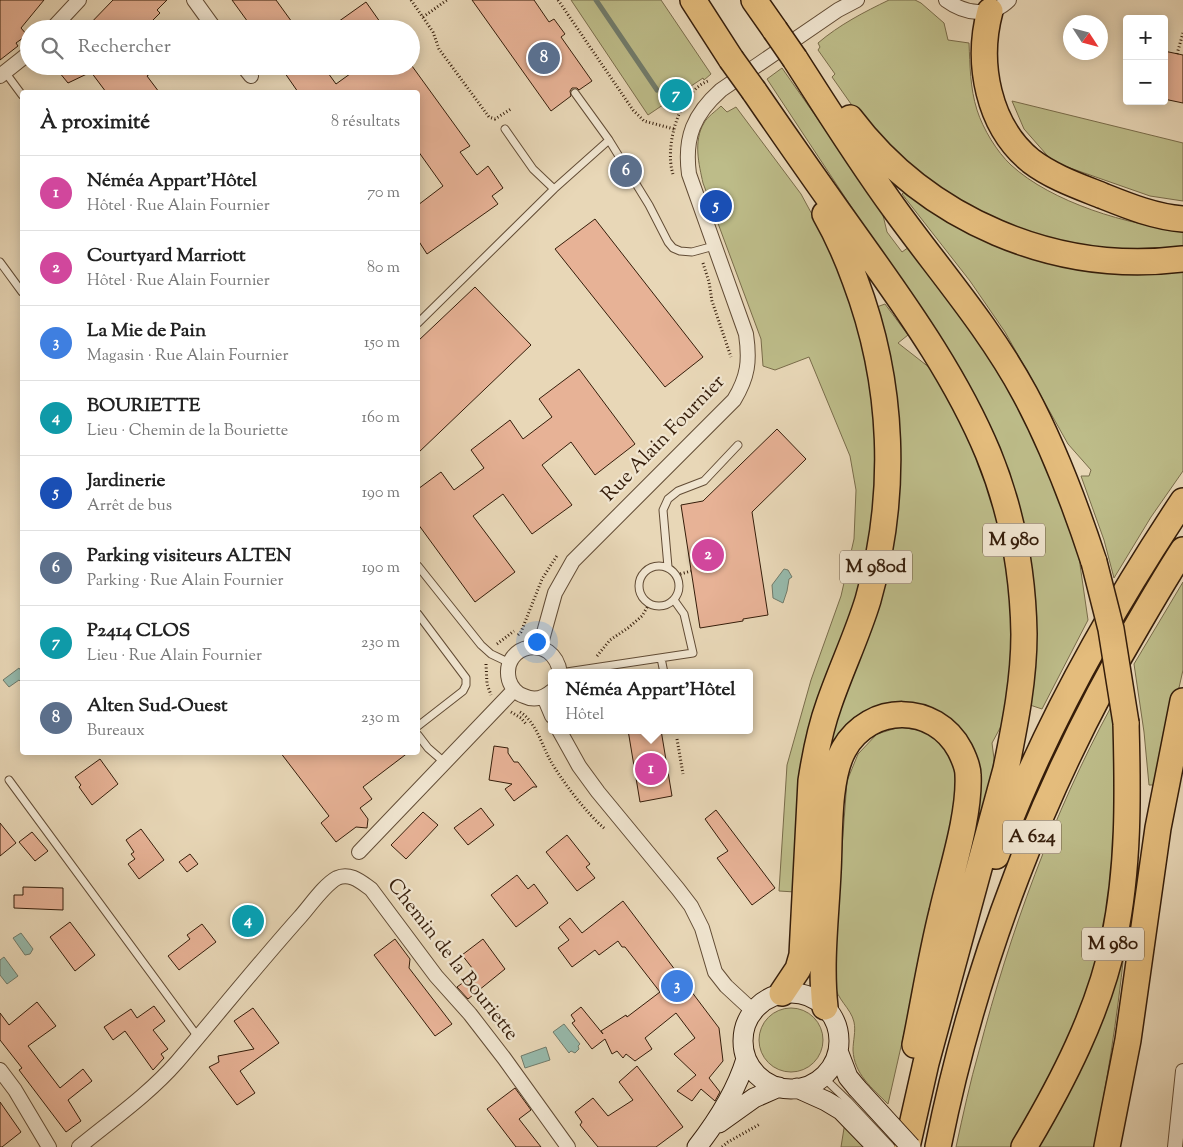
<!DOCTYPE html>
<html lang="fr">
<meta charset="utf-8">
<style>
body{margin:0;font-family:"Sorts Mill Goudy",serif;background:#f6f6f6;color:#222}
.controls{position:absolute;right:15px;top:15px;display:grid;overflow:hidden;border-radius:5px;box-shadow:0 2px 12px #0003}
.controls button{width:45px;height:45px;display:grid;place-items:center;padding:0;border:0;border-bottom:1px solid #e0e0e0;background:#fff;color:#222;font:25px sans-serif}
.compass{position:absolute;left:1063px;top:15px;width:45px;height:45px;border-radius:50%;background:#fff;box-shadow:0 2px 12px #0003;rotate:126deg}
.you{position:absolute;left:536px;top:641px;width:18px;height:18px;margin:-12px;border:4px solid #fff;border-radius:50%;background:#1a73e8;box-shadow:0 0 0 8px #1a73e833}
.badge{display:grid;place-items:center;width:32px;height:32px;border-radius:50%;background:#8f2418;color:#fff;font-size:16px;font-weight:700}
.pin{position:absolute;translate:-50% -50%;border:2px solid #fff;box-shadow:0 1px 5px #0006}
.popup{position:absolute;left:548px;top:669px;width:205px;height:65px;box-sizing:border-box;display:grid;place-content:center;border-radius:5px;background:#fff;filter:drop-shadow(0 1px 4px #0005);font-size:16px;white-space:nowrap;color:#767676}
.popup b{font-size:19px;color:#222}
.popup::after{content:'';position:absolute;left:50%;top:100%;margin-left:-10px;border:10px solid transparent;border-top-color:#fff}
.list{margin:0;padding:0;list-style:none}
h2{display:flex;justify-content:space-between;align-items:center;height:65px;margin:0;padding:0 20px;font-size:21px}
h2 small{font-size:16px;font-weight:400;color:#767676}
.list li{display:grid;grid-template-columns:32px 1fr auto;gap:15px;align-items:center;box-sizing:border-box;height:75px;padding:0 20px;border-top:1px solid #e0e0e0}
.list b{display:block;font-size:19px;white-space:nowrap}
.list p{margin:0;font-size:16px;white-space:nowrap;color:#767676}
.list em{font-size:16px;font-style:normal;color:#767676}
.icon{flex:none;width:28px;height:28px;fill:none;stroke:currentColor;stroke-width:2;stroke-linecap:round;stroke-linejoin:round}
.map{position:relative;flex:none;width:1183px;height:1147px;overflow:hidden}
.search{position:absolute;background:#fff;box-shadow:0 2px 12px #0003;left:20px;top:20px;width:400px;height:55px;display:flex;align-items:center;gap:12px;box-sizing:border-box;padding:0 18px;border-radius:28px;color:#767676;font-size:19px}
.panel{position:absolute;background:#fff;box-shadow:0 2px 12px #0003;left:20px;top:90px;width:400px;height:665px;border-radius:5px}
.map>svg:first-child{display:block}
</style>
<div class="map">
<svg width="1183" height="1147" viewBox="0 0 1183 1147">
<rect width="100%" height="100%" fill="#e8d7b7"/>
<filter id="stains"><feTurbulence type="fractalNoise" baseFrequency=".004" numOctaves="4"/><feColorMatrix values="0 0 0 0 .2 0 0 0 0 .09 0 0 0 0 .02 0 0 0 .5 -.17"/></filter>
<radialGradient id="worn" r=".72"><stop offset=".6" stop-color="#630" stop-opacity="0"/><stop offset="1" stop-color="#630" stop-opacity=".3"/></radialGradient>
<!-- green -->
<path fill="#bdbc89" stroke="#796c4a" d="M 571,0 L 661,0 L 711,74 L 704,80 L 703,78 L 648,115 Z
M 889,0 L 915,0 L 921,3 L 944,23 L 948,40 L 969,43 C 970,65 970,88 977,110 C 983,129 997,152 1011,165 C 1051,202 1129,226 1183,230 L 1183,248 L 1129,252 L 1073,246 L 1018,230 L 972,210 L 930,184 L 863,121 L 832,77 L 835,74 L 818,50 L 820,47 L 818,43 C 839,25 864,12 889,0 Z
M 782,68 L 882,211 L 887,232 L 902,252 L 909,247 L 971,329 L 1020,408 L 1040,449 L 1078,551 L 1088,620 L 1042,709 L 1027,704 L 1031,600 L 932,329 L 767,79 Z
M 1012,101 L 1183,143 L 1183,201 L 1150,196 L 1053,162 L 1024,129 Z
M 721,106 L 727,112 L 736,107 L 801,194 L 833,253 L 871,369 L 878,433 L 877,495 L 869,554 L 795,892 L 779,891 L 787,765 L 811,680 L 841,596 L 854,539 L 856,490 L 850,456 L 809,357 L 775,370 L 763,366 L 761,339 L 703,183 C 699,165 693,141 704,123 C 707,117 716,111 721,106 Z
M 908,189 L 972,230 L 1183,268 L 1183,471 L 1151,517 L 1114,578 L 1104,540 L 1081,476 L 1089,476 L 1091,470 L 1068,444 L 1005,332 L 970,281 L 902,194 Z
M 885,304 L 908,335 L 898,343 L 930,368 L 961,423 L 981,468 L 997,515 L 1006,556 L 1013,627 L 1012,667 L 1006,717 L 992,743 L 994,759 L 992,774 L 973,842 L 969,841 L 979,767 L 971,744 L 957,725 L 936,711 L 910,703 L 827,762 L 832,729 L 883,583 L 874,308 Z
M 1183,582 L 1183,670 L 1157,785 L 1149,785 L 1144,732 L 1134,664 Z
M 1111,707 L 1117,752 L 1114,893 L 1087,1005 L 1014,1147 L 956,1147 C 963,1115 970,1082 979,1051 C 1010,932 1053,814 1111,707 Z
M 900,727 L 923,731 L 943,745 L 953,764 L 957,783 L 954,806 L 945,853 L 888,1104 C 872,1088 854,1074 853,1050 C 853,1041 856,1031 854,1022 C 851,1008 836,999 835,984 L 837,914 L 847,781 L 858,754 L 877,734 Z
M 1121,953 L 1124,953 C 1117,1019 1107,1083 1094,1147 L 1036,1147 Z
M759 1040a32 32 0 1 1 64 0a32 32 0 1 1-64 0Z
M 845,1122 L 870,1147 L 841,1147 Z"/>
<!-- water -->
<path fill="#97baac" stroke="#707b6b" d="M 784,569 L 788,570 L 792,577 L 789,579 L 787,591 L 783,603 L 773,598 L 772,585 Z
M 19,668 L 22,672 L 22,680 L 20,681 L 19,680 L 9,687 L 3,680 Z
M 21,933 L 33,949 L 30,954 L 25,955 L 13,938 Z
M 4,957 L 18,976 L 7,984 L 0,975 L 0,960 Z
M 564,1024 L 580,1044 L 578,1046 L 579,1049 L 575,1053 L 571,1051 L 569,1053 L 553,1032 Z
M 546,1047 L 550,1060 L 525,1068 L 521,1056 Z"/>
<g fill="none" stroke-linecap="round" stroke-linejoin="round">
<!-- stream -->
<path stroke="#707b6b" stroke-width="5" d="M 596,0 L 657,90"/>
</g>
<!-- building -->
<path fill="#e7b296" stroke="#351d0a" d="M 0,0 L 44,0 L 21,28 L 27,35 L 16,43 L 18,46 L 0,60 Z
M 113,0 L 167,0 L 157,10 L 160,13 L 144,29 L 85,29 Z
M 232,0 L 276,0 L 297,29 L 253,29 Z
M 472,0 L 534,0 L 549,22 L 554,19 L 565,34 L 561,37 L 592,81 L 579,90 L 577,88 L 572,88 L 570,91 L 571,96 L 551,111 Z
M 366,2 L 385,29 L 328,29 Z
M 1164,51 L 1183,55 L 1183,103 L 1164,99 Z
M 71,66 L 160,66 L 147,76 L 159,92 L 106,92 L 91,72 L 68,83 L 59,72 Z
M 280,66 L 323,66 L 336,84 L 361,66 L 412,66 L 470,146 L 460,152 L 477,175 L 488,166 L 503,188 L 492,196 L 498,204 L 427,254 L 418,240 L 418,205 L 443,186 L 418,151 L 418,92 L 298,92 Z
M 595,219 L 703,357 L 665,387 L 555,249 Z
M 475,287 L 531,345 L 418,453 L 418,341 Z
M 579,369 L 635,444 L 595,475 L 571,442 L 542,465 L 572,505 L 532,534 L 503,494 L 473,516 L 515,572 L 475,602 L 418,524 L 418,489 L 441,472 L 454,490 L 484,468 L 471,450 L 510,420 L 523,439 L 552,417 L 539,399 Z
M 777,429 L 806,459 L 752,512 L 768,615 L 743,619 L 743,621 L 700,628 L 681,505 L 703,501 Z
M 628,730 L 661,730 L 672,796 L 640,802 Z
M 494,746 L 508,748 L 508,753 L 514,762 L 518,762 L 537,787 L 533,787 L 514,801 L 505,789 L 512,784 L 489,780 Z
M 280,752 L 409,752 L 363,787 L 372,799 L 360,808 L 368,819 L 367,828 L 356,827 L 336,842 L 321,823 L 329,816 Z
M 100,759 L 118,784 L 92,805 L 79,787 L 81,785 L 75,777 Z
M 481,808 L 494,825 L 468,845 L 454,828 Z
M 716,810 L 775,888 L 752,905 L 717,858 L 728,851 L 705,819 Z
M 423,812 L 438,825 L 406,859 L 391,845 Z
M 0,823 L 16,843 L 0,856 Z
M 141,829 L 164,860 L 139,879 L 128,864 L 135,859 L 131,854 L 134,852 L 126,840 Z
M 32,832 L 48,851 L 35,861 L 19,842 Z
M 567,835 L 590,864 L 586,867 L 595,878 L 577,891 L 546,852 Z
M 190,854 L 198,864 L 187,872 L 179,862 Z
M 517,875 L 528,889 L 534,884 L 548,903 L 516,927 L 491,895 Z
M 23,887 L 63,888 L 63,910 L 14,908 L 14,895 L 23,895 Z
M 623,901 L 719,1028 L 723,1061 L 709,1078 L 720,1092 L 715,1101 L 701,1089 L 692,1101 L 677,1091 L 696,1075 L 674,1054 L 695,1038 L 676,1013 L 645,1038 L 652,1049 L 635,1061 L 626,1054 L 623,1058 L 617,1051 L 612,1054 L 605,1039 L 592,1049 L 572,1023 L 575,1021 L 571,1015 L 581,1007 L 603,1034 L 601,1031 L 626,1015 L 627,1017 L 660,992 L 625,947 L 622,947 L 618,941 L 599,955 L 595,950 L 572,967 L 558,948 L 569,940 L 559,927 L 570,918 L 582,933 Z
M 70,922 L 95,955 L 75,971 L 50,937 Z
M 202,924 L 216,942 L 179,970 L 168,956 L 190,939 L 187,935 Z
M 395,939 L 410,959 L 409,968 L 452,1024 L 435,1036 L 374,955 Z
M 483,939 L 505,969 L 468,999 L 457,987 L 476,973 L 462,955 Z
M 37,1002 L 56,1026 L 28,1046 L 60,1088 L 83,1069 L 92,1081 L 68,1100 L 81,1121 L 66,1132 L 19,1070 L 22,1068 L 0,1040 L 0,1013 L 9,1025 Z
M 154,1006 L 165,1021 L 153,1030 L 168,1049 L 161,1054 L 164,1058 L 153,1070 L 125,1031 L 113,1040 L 104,1027 L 131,1009 L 137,1018 Z
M 253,1008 L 279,1043 L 240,1071 L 255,1093 L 237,1105 L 209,1067 L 219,1062 L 218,1056 L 254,1049 L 234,1021 Z
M 637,1066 L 683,1127 L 656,1147 L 598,1147 L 580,1125 L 582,1122 L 575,1112 L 593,1098 L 608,1116 L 633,1100 L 619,1082 Z
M 515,1088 L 531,1110 L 519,1119 L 541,1147 L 516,1147 L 487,1109 Z
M 0,1102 L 21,1132 L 2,1147 L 0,1147 Z"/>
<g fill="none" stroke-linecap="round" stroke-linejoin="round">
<defs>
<path id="lane" d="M 5,72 L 22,95
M 575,93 L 609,140
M 505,129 L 533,169 L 554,189
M 0,262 L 22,292
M 418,323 L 554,189 L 609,140 L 649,205 L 668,242 L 673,248 L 680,251 L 692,252 L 714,246
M639 586a20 20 0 1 1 40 0a20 20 0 1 1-40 0Z
M 418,566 L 481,645 L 491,654 L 510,663
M 668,567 L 663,510 L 668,499 L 678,491 L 704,481 L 738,445
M 418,614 L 466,678 L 466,685 L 463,691 L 418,726
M 661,658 L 664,673
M 560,673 L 693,653 L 684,614 L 674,600
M 418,735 L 428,748 L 444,762
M 9,780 L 198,1037
M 822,1076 L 848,1101 L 891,1147"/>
<path id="street" d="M 194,0 L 215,29
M 946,0 C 965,14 991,18 1009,0
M 52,29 L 79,0
M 243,66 L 251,76
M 0,76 L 29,53
M 540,647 L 555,593 L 573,561 L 734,400 C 748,377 750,361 746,334 L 689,174 C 684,137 694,114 721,90 L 838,10 L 857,0
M 552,691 C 544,698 534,701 524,696 C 517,694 511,687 509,680 C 500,644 554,632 560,673
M 544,697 L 552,716
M 559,730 L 579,766 L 598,792 L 678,889 L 691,906 L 702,928 L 715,972 L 726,986 L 753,1011
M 359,852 L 514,690
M 0,1070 L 15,1090 L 49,1147
M 79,1147 C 112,1120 149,1094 177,1062 C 218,1014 258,964 300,917 C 310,906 324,885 337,878 C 350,872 361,882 371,889 L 436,976 L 470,1014 L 504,1058 L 568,1147
M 1175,1147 L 1183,1071"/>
<path id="secondary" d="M743 1041a48 48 0 1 1 96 0a48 48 0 1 1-96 0Z
M 838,1051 L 848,1077 L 857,1088
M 797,1088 L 826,1101 L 841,1110 L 877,1147
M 719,1123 L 754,1098 L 779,1087
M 697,1147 C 718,1120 736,1092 746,1059"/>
<path id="highway" d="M 693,0 L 731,59
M 754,0 L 775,30
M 990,11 C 976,63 988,126 1031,161 C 1052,177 1078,186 1103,196 C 1128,206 1155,217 1183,219
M 795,59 C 827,109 859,160 894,208 C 938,269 989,327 1025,394 C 1054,448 1075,504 1094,562
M 754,91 C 791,145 829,199 867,252 C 912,315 958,381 988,453 C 1011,509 1023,573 1024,634 C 1024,680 1015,724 1006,769 L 926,1063 L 907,1147
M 850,118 C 927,220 1055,275 1183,259
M 996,856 C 1042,731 1109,612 1183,501
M 782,993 L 798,969 L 802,955 L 811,781 C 815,755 820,729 829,704 C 841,669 857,636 868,600 C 898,495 894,383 855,280 C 847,258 837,235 825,214
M 825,1007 C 820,963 826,917 828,872 C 830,838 827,779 844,749 C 870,703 935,703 960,750 C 964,758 968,767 968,775 C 970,816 951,872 942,912 C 931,956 924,1001 915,1045
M 938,1147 C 975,962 1044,783 1140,621 C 1154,597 1168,573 1183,550
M 1024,1147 C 1062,1083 1099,1012 1114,939 C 1129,868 1128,795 1126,723
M 1107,1147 L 1128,1040 L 1158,828 L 1183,701"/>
</defs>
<!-- lane casing -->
<use href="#lane" stroke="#624c35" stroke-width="9"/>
<!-- street casing -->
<use href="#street" stroke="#624c35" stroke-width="16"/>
<!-- secondary casing -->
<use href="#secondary" stroke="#351d0a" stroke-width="21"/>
<!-- highway casing -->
<use href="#highway" stroke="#351d0a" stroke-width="28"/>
<!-- path -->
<path stroke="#351d0a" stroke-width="3" stroke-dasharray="1 2.5" stroke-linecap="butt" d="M 411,0 L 433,32 L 439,49 L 489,117 L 495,119 L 511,109
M 558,0 L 633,110 L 644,121 L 674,129
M 423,17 L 447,0
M 1177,54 L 1183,33
M 673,174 C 664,147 679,92 708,81
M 703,263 L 709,282 L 712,301 L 731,357
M 677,575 L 691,571
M 518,635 L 521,632 L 542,579 L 558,554
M 497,644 L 514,631
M 597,656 L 610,640 L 628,628 L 642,616 L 649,604
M 486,664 L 487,684 L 491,695
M 511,712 L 521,718 L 526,724
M 520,712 C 536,722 541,743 550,760 C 562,781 587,814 605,829
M 677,739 L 683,774
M 722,1147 L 728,1142 L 760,1124"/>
<!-- lane -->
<use href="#lane" stroke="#f0e5d0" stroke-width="7"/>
<!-- street -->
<use href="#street" stroke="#f0e5d0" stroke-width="14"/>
<!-- secondary -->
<use href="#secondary" stroke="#f0e5d0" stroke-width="19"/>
<!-- highway -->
<use href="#highway" stroke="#e4bc7c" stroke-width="25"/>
<defs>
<path id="secondary-bridge" d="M 857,1088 L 911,1147"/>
<path id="highway-bridge" d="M 775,30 L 795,59
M 731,59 L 754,91
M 1094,562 L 1111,629 L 1126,723"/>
</defs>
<!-- secondary-bridge casing -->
<use href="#secondary-bridge" stroke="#351d0a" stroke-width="21" stroke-linecap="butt"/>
<!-- highway-bridge casing -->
<use href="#highway-bridge" stroke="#351d0a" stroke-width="28" stroke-linecap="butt"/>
<!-- secondary-bridge -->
<use href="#secondary-bridge" stroke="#f0e5d0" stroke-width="19"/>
<!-- highway-bridge -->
<use href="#highway-bridge" stroke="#e4bc7c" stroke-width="25"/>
</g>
<g text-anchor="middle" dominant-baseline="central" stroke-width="4.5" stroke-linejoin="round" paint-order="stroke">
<!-- shield labels -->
<g fill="#f0e5d0" stroke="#6d5945" stroke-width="1">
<rect x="983" y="523.5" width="62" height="33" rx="4"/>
<rect x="840" y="550.5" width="72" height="33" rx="4"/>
<rect x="1003" y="820.5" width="58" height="33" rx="4"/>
<rect x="1082" y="927.5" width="62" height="33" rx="4"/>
</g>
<g font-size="19" font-weight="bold" fill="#351d0a">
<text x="1014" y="540">M 980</text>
<text x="876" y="567">M 980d</text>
<text x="1032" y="837">A 624</text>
<text x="1113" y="944">M 980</text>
</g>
<!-- street labels -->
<g font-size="20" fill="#351d0a" stroke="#f0e5d0">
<text transform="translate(664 439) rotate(-46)">Rue Alain Fournier</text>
<text transform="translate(452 960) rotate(52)">Chemin de la Bouriette</text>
</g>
</g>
<rect width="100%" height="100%" filter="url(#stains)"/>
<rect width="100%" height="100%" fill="url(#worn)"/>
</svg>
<div class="controls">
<button>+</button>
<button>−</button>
</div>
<svg class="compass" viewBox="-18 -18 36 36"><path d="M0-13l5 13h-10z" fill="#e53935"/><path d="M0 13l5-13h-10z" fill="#767676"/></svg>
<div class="you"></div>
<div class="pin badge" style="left:651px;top:769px;background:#d1479c">1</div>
<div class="popup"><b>Néméa Appart'Hôtel</b>Hôtel</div>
<div class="pin badge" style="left:708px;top:555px;background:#d1479c">2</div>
<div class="pin badge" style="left:677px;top:986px;background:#3f7fe0">3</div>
<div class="pin badge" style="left:248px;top:921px;background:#0f9aa8">4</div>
<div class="pin badge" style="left:716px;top:206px;background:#1a4fb4">5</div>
<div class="pin badge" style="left:626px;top:171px;background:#5c6f8a">6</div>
<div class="pin badge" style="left:676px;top:95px;background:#0f9aa8">7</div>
<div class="pin badge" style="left:544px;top:58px;background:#5c6f8a">8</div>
<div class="search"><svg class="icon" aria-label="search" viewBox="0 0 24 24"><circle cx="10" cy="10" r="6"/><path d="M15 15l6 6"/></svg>Rechercher</div>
<section class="panel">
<h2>À proximité<small>8 résultats</small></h2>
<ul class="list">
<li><span class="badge" style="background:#d1479c">1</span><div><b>Néméa Appart'Hôtel</b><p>Hôtel · Rue Alain Fournier</p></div><em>70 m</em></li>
<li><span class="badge" style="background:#d1479c">2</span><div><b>Courtyard Marriott</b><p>Hôtel · Rue Alain Fournier</p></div><em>80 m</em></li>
<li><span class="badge" style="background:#3f7fe0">3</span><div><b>La Mie de Pain</b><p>Magasin · Rue Alain Fournier</p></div><em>150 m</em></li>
<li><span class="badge" style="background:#0f9aa8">4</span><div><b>BOURIETTE</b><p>Lieu · Chemin de la Bouriette</p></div><em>160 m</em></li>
<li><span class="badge" style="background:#1a4fb4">5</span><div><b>Jardinerie</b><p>Arrêt de bus</p></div><em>190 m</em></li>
<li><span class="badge" style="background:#5c6f8a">6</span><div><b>Parking visiteurs ALTEN</b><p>Parking · Rue Alain Fournier</p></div><em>190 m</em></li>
<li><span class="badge" style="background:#0f9aa8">7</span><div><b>P2414 CLOS</b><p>Lieu · Rue Alain Fournier</p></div><em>230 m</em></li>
<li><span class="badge" style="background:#5c6f8a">8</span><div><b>Alten Sud-Ouest</b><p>Bureaux</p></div><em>230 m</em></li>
</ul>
</section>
</div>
